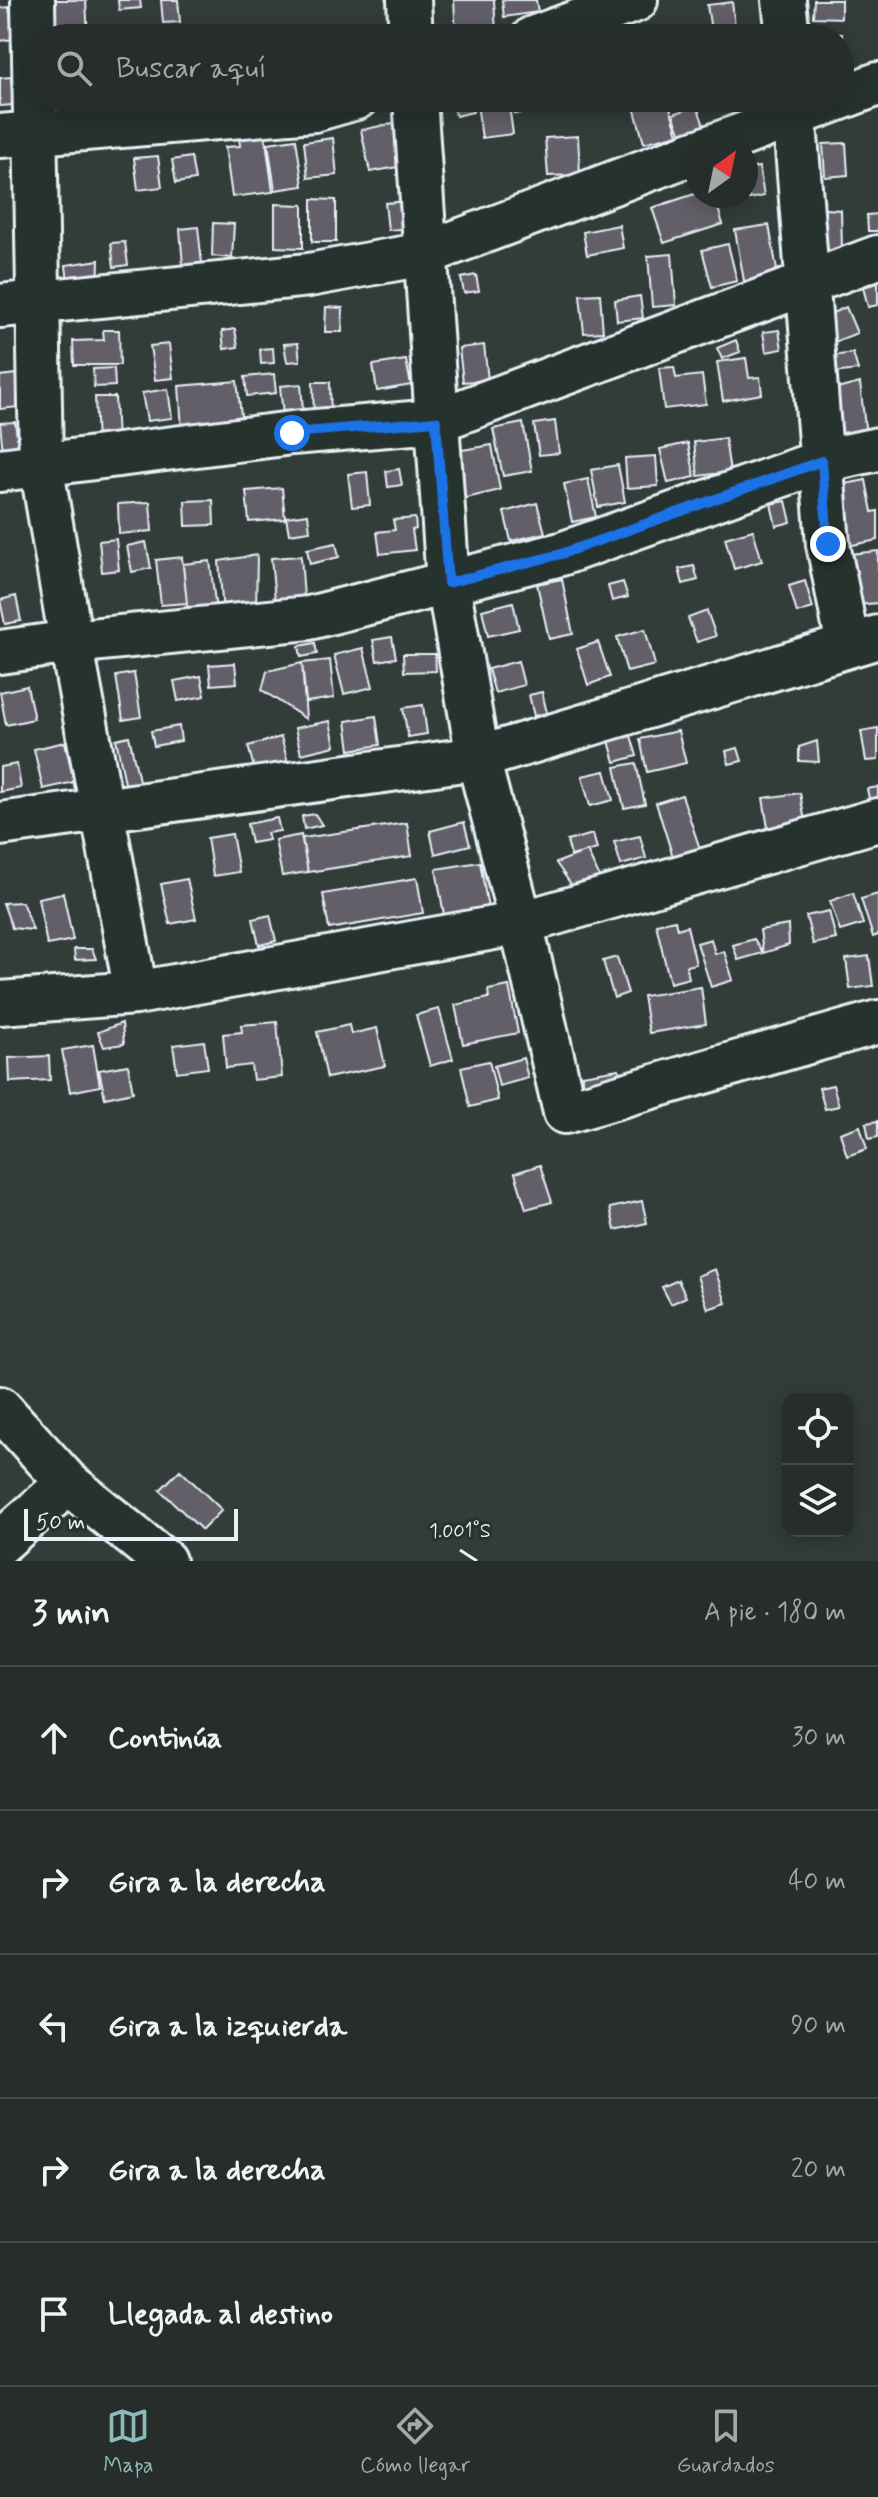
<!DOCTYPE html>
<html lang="es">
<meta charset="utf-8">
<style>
body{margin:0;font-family:Mynerve,sans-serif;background:#2e3533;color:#f1f3f6}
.controls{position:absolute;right:24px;bottom:24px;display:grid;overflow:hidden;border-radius:16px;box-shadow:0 4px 20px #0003}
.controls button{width:72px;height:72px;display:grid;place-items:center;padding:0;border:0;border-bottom:2px solid #424947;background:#262d2b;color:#f1f3f6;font:40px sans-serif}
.compass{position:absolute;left:686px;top:136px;width:72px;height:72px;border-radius:50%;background:#262d2b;box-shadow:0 4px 20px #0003;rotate:33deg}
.scale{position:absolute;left:24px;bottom:20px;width:214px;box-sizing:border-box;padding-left:8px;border:4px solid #e8f1f8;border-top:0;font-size:22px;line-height:28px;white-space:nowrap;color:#e8f1f8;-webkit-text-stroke:6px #26332d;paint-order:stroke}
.stop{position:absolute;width:24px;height:24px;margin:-18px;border:6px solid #1a73e8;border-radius:50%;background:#fff}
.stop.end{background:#1a73e8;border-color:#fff;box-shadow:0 2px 8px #0008}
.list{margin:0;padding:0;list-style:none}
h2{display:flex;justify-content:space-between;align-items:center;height:104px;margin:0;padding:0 32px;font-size:34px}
h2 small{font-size:26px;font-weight:400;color:#a4a8a9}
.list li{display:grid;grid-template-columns:52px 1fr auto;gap:24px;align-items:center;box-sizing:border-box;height:144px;padding:0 32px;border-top:2px solid #424947}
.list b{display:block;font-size:30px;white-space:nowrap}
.list em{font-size:26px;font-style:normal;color:#a4a8a9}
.icon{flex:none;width:44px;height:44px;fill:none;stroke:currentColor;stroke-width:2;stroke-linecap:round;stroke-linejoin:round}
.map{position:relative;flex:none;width:878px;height:1561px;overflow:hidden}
.search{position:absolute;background:#262d2b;box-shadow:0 4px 20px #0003;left:24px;right:24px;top:24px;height:88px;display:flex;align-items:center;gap:20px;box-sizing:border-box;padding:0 28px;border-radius:44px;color:#a4a8a9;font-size:30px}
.sheet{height:824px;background:#262d2b}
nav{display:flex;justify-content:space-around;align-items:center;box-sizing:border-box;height:112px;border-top:2px solid #424947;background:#262d2b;font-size:22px;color:#a4a8a9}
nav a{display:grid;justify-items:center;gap:4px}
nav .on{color:#8bbbb9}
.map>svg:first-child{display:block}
</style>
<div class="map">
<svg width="878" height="1561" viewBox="0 0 878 1561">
<rect width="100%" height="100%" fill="#323c39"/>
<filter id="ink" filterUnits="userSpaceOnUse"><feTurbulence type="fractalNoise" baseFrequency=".0125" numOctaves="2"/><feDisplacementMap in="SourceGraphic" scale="16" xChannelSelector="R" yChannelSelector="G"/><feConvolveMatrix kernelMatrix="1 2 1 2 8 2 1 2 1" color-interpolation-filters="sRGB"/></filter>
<g filter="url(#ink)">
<!-- building -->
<path fill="#645e67" stroke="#e8f1f8" stroke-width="2" d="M 51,0 L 86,0 L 88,38 L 53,38 Z
M 118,0 L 140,0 L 141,8 L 119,10 Z
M 161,0 L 178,0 L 180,22 L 163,23 Z
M 454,0 L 494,0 L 496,33 L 456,36 Z
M 502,0 L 536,0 L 538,12 L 504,17 Z
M 814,0 L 841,0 L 841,18 L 813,17 Z
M 732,2 L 736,34 L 712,37 L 707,5 Z
M 9,7 L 13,39 L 0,41 L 0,8 Z
M 662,28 L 665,38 L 643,38 L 642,33 Z
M 818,34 L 842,34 L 842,56 L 840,56 L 840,38 L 818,38 Z
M 11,77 L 13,105 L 0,106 L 0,78 Z
M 469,98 L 473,112 L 456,116 L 451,99 Z
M 476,98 L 508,98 L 513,134 L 482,138 Z
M 523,98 L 526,112 L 515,114 L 512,99 Z
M 667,98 L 678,134 L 644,143 L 634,107 Z
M 697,106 L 707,134 L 684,142 L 673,114 Z
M 395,123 L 403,166 L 370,172 L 361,130 Z
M 265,134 L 273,192 L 232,197 L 225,147 L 240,146 L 239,137 Z
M 578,136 L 580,175 L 548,176 L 545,138 Z
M 333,138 L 337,175 L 308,178 L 304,142 Z
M 296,139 L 303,186 L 275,190 L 268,143 Z
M 846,143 L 848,175 L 825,177 L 823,144 Z
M 158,156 L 162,187 L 138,190 L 134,158 Z
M 191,157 L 195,180 L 176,183 L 172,160 Z
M 759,167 L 764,196 L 749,199 L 746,169 Z
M 698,193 L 698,196 L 714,196 L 723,224 L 664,243 L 652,208 Z
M 312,199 L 336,200 L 336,242 L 312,242 Z
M 409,201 L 412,228 L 388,230 L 385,203 Z
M 275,204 L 303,205 L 303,248 L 275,247 Z
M 809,208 L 841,210 L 842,249 L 835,248 L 832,257 L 812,255 Z
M 878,214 L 878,231 L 868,231 L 867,215 Z
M 213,223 L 234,224 L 232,258 L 212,256 Z
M 619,225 L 623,248 L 587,255 L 583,232 Z
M 769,225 L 778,276 L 744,281 L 735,230 Z
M 198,227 L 202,264 L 183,266 L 180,229 Z
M 125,242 L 128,265 L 114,267 L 111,243 Z
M 728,244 L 737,281 L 712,287 L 702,250 Z
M 672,254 L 676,305 L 652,307 L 648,256 Z
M 99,260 L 98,291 L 69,292 L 66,265 Z
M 476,275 L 479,291 L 464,293 L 461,278 Z
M 878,283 L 878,305 L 868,307 L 863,287 Z
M 600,294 L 603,332 L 584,333 L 580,295 Z
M 640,296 L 643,318 L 617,321 L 615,300 Z
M 326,307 L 343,308 L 342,332 L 325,332 Z
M 846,307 L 857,333 L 832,343 L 821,318 Z
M 235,329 L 238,347 L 224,349 L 222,331 Z
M 103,330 L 119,330 L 120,365 L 74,365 L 73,341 L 104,340 Z
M 779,330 L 782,349 L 766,352 L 763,332 Z
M 736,340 L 740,352 L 722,359 L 717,348 Z
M 298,343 L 300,361 L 287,362 L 284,344 Z
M 169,344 L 173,378 L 155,380 L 150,346 Z
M 484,345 L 488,380 L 463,382 L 459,348 Z
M 273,348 L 274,363 L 261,364 L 260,349 Z
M 853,353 L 858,370 L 826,374 L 824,357 Z
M 746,358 L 749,378 L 760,377 L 762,394 L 723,401 L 717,362 Z
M 406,360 L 411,385 L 377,391 L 373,365 Z
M 674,367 L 676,378 L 702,375 L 706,404 L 664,409 L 659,368 Z
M 114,368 L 115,386 L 94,387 L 93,369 Z
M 24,373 L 28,406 L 0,409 L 0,376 Z
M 274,374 L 276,393 L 247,396 L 245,377 Z
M 237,381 L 242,424 L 182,430 L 179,386 Z
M 313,382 L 330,382 L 331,421 L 314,422 Z
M 860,383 L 867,444 L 835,449 L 829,391 Z
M 301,384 L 304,424 L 284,425 L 280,386 Z
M 168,389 L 172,418 L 147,421 L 142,393 Z
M 95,397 L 115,397 L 117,443 L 97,444 Z
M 555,421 L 559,453 L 539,455 L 534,424 Z
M 15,422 L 19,451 L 3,453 L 0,423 Z
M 523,423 L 532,471 L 503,476 L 493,429 Z
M 725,438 L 730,472 L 698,476 L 694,442 Z
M 688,443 L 695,477 L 668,483 L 660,449 Z
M 492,445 L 500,490 L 462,499 L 456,451 Z
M 656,456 L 658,486 L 627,488 L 625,458 Z
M 618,465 L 625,502 L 598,507 L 591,470 Z
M 399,469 L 402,485 L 388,487 L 386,471 Z
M 367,472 L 370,505 L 352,507 L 348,474 Z
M 588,479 L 596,517 L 572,522 L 564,484 Z
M 866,480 L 872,512 L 878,511 L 878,540 L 847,546 L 835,486 Z
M 282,488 L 285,519 L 249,522 L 246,491 Z
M 213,500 L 214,525 L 186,526 L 185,501 Z
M 786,501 L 791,522 L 776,526 L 771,504 Z
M 150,502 L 152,531 L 119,534 L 118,504 Z
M 537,503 L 545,533 L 511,541 L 504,512 Z
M 308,514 L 310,531 L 289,534 L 286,517 Z
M 415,518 L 416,529 L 412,530 L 415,550 L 380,554 L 377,532 L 395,530 L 393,520 Z
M 753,530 L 762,561 L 734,569 L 725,538 Z
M 116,539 L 119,570 L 102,572 L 99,541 Z
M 146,542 L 151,568 L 132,572 L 127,546 Z
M 336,543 L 339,557 L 310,564 L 307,549 Z
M 878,551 L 878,603 L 856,605 L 850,554 Z
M 257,555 L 256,611 L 223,614 L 219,561 Z
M 301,556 L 304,598 L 275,600 L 271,558 Z
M 182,557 L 187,603 L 161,605 L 156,560 Z
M 210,561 L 217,619 L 189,623 L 183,564 Z
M 694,566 L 698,580 L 683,584 L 679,569 Z
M 562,579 L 573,634 L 549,639 L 537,584 Z
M 805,581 L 813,608 L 797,613 L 789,586 Z
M 623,582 L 628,597 L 612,601 L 608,586 Z
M 16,596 L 21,621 L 5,624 L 0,600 Z
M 513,602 L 519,629 L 488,636 L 482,610 Z
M 707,611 L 716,636 L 697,642 L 688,618 Z
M 645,629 L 655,665 L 627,672 L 617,637 Z
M 392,637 L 396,658 L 377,661 L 373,640 Z
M 598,642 L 610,677 L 588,685 L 577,649 Z
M 315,643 L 317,654 L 301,657 L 299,646 Z
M 363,648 L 373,687 L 344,694 L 334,655 Z
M 403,654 L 435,654 L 436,671 L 404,672 Z
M 330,660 L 334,698 L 306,702 L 302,663 Z
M 518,661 L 524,685 L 495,693 L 488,669 Z
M 235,663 L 237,683 L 211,685 L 209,665 Z
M 302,663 L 306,719 L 262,690 L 267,671 Z
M 134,673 L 141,717 L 123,720 L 116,676 Z
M 201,676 L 205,696 L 178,701 L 174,681 Z
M 27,686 L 34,719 L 6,725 L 0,692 Z
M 542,692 L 547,713 L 534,716 L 529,695 Z
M 423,705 L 427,734 L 408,737 L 403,708 Z
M 376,716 L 380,745 L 350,750 L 346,721 Z
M 330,721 L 335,746 L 301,754 L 295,728 Z
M 179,726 L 181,741 L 154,746 L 151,731 Z
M 878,728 L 878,760 L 866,761 L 861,731 Z
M 678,731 L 686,763 L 647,772 L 640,739 Z
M 129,736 L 140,785 L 126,788 L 116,739 Z
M 631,736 L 637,756 L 615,762 L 609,741 Z
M 281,737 L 289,766 L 256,775 L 248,746 Z
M 817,741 L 819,762 L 799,761 L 799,747 Z
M 65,742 L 74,782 L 43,789 L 34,749 Z
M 738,748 L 742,761 L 729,764 L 726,751 Z
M 636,763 L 645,804 L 624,808 L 615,767 Z
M 17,764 L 21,788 L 0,792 L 0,767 Z
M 605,771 L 613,800 L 590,806 L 582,776 Z
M 878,787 L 878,801 L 870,803 L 867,789 Z
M 800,793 L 805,822 L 768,828 L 763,798 Z
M 682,795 L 700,849 L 673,857 L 656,803 Z
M 315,814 L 322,825 L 304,829 L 302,816 Z
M 277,818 L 280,831 L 267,833 L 269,840 L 251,843 L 247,824 Z
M 464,822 L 470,845 L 435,854 L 430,831 Z
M 407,823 L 412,856 L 308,872 L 302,838 Z
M 232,834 L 239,872 L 213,876 L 207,838 Z
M 593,834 L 597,849 L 571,856 L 567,841 Z
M 301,835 L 308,872 L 282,876 L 275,840 Z
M 640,836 L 646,858 L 621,865 L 614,842 Z
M 587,851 L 601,880 L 575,890 L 556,863 Z
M 480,862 L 489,914 L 445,921 L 436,869 Z
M 417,878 L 423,913 L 329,929 L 323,894 Z
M 187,879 L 196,919 L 170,924 L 161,884 Z
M 63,893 L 73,940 L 47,945 L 38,898 Z
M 853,893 L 863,924 L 840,931 L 830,901 Z
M 878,894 L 878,935 L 873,937 L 861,899 Z
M 22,902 L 33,930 L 12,928 L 3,903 Z
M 829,911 L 836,939 L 813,944 L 806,916 Z
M 270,915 L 276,941 L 259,945 L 253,919 Z
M 675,920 L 677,929 L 687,926 L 696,964 L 686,966 L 689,978 L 670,983 L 656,924 Z
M 788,925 L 789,945 L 763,953 L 760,930 Z
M 711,939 L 715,954 L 724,951 L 733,980 L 711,987 L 697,943 Z
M 754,939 L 763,953 L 738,960 L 733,945 Z
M 74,949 L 92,949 L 96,959 L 75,960 Z
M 869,956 L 873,986 L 850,989 L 846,959 Z
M 617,957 L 628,993 L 614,998 L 603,961 Z
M 509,986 L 518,1033 L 463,1044 L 455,1005 L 489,998 L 488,990 Z
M 701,987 L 706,1024 L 649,1033 L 643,996 Z
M 439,1009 L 453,1059 L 430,1066 L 416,1015 Z
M 277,1022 L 282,1077 L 253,1080 L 251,1065 L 226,1068 L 223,1034 L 242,1032 L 241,1025 Z
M 122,1023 L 124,1044 L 104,1047 L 98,1032 Z
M 349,1025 L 351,1034 L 377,1028 L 385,1066 L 327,1078 L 317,1032 Z
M 204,1041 L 208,1068 L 177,1072 L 173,1045 Z
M 93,1045 L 100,1086 L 70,1092 L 62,1050 Z
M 49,1056 L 50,1080 L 10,1082 L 9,1058 Z
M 523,1058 L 528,1078 L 499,1086 L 494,1066 Z
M 489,1061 L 498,1100 L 470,1107 L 461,1067 Z
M 128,1065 L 133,1092 L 105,1098 L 99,1070 Z
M 619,1069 L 621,1082 L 584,1088 L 582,1075 Z
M 833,1085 L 839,1106 L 825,1109 L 819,1088 Z
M 878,1121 L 878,1137 L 869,1139 L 866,1123 Z
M 860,1126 L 867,1149 L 847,1156 L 840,1133 Z
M 540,1165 L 552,1202 L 526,1209 L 515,1173 Z
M 642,1201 L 647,1223 L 615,1230 L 610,1208 Z
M 715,1269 L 726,1303 L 708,1309 L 697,1276 Z
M 678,1280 L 686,1297 L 671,1304 L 662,1287 Z
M 180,1470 L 222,1510 L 202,1530 L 160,1490 Z"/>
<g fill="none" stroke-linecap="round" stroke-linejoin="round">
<defs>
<path id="minor" d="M 33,0 L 41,464 L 71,642 L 136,993
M 409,0 L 411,38
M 784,0 L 788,38
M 533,38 L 636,0
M 415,98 L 448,583 L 478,758 L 521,923 L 565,1112 L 878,1022
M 793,98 L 828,544 L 848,646
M 0,136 L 314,110 L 356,98
M 707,148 L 878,84
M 0,306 L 309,275 L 424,254 L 698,151
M 0,470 L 292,433 L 436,421 L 878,257
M 0,652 L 71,642 L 309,618 L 561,554 L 822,461 L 878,449
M 0,824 L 478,758 L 878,637
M 0,1003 L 136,993 L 521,923 L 878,820
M 0,1408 L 68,1483 L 164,1561
M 0,1543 L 68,1483"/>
</defs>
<!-- minor casing -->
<use href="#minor" stroke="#e8f1f8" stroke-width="48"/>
<!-- minor -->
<use href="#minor" stroke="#26332d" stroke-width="42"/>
</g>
</g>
<g fill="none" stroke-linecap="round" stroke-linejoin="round" filter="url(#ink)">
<!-- route -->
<path stroke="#1a73e8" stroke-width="10" d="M 292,433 L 436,421 L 448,583 L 561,554 L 822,461 L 828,544"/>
</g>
<!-- ticks -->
<path fill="none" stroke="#e8f1f8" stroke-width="3" d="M 460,1550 L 477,1561"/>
<g font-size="20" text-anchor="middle" fill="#e8f1f8" stroke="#26332d" stroke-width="6" stroke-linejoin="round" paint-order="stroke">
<text x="460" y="1537">1.001°S</text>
</g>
</svg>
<div class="controls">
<button><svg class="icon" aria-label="locate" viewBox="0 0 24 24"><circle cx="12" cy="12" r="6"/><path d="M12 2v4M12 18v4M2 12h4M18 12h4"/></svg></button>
<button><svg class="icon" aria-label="layers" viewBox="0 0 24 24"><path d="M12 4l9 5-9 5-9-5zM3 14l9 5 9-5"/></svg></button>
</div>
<svg class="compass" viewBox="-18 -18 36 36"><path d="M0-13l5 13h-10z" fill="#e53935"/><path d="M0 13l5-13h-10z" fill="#a4a8a9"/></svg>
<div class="scale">50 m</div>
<div class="stop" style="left:292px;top:433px"></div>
<div class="stop end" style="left:828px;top:544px"></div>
<div class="search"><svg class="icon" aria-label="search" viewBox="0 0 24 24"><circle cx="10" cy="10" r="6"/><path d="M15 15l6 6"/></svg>Buscar aquí</div>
</div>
<section class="sheet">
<h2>3 min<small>A pie · 180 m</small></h2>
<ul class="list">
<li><svg class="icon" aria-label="ahead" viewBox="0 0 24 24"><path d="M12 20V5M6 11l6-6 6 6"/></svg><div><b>Continúa</b></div><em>30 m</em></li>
<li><svg class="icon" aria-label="right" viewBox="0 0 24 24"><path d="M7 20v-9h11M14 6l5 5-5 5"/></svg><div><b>Gira a la derecha</b></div><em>40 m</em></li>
<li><svg class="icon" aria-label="left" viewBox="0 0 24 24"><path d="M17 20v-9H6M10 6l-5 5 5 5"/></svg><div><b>Gira a la izquierda</b></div><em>90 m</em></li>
<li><svg class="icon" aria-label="right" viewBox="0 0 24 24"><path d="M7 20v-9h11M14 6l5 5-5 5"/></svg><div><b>Gira a la derecha</b></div><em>20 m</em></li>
<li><svg class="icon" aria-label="arrive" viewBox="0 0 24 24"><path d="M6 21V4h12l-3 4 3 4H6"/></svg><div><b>Llegada al destino</b></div></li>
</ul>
</section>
<nav>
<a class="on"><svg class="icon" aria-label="map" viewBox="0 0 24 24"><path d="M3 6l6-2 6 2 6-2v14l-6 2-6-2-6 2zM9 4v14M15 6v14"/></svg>Mapa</a>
<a><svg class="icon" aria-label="directions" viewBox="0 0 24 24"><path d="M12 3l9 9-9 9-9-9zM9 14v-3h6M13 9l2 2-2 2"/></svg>Cómo llegar</a>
<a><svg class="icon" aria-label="saved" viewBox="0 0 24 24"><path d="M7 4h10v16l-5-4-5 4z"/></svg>Guardados</a>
</nav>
